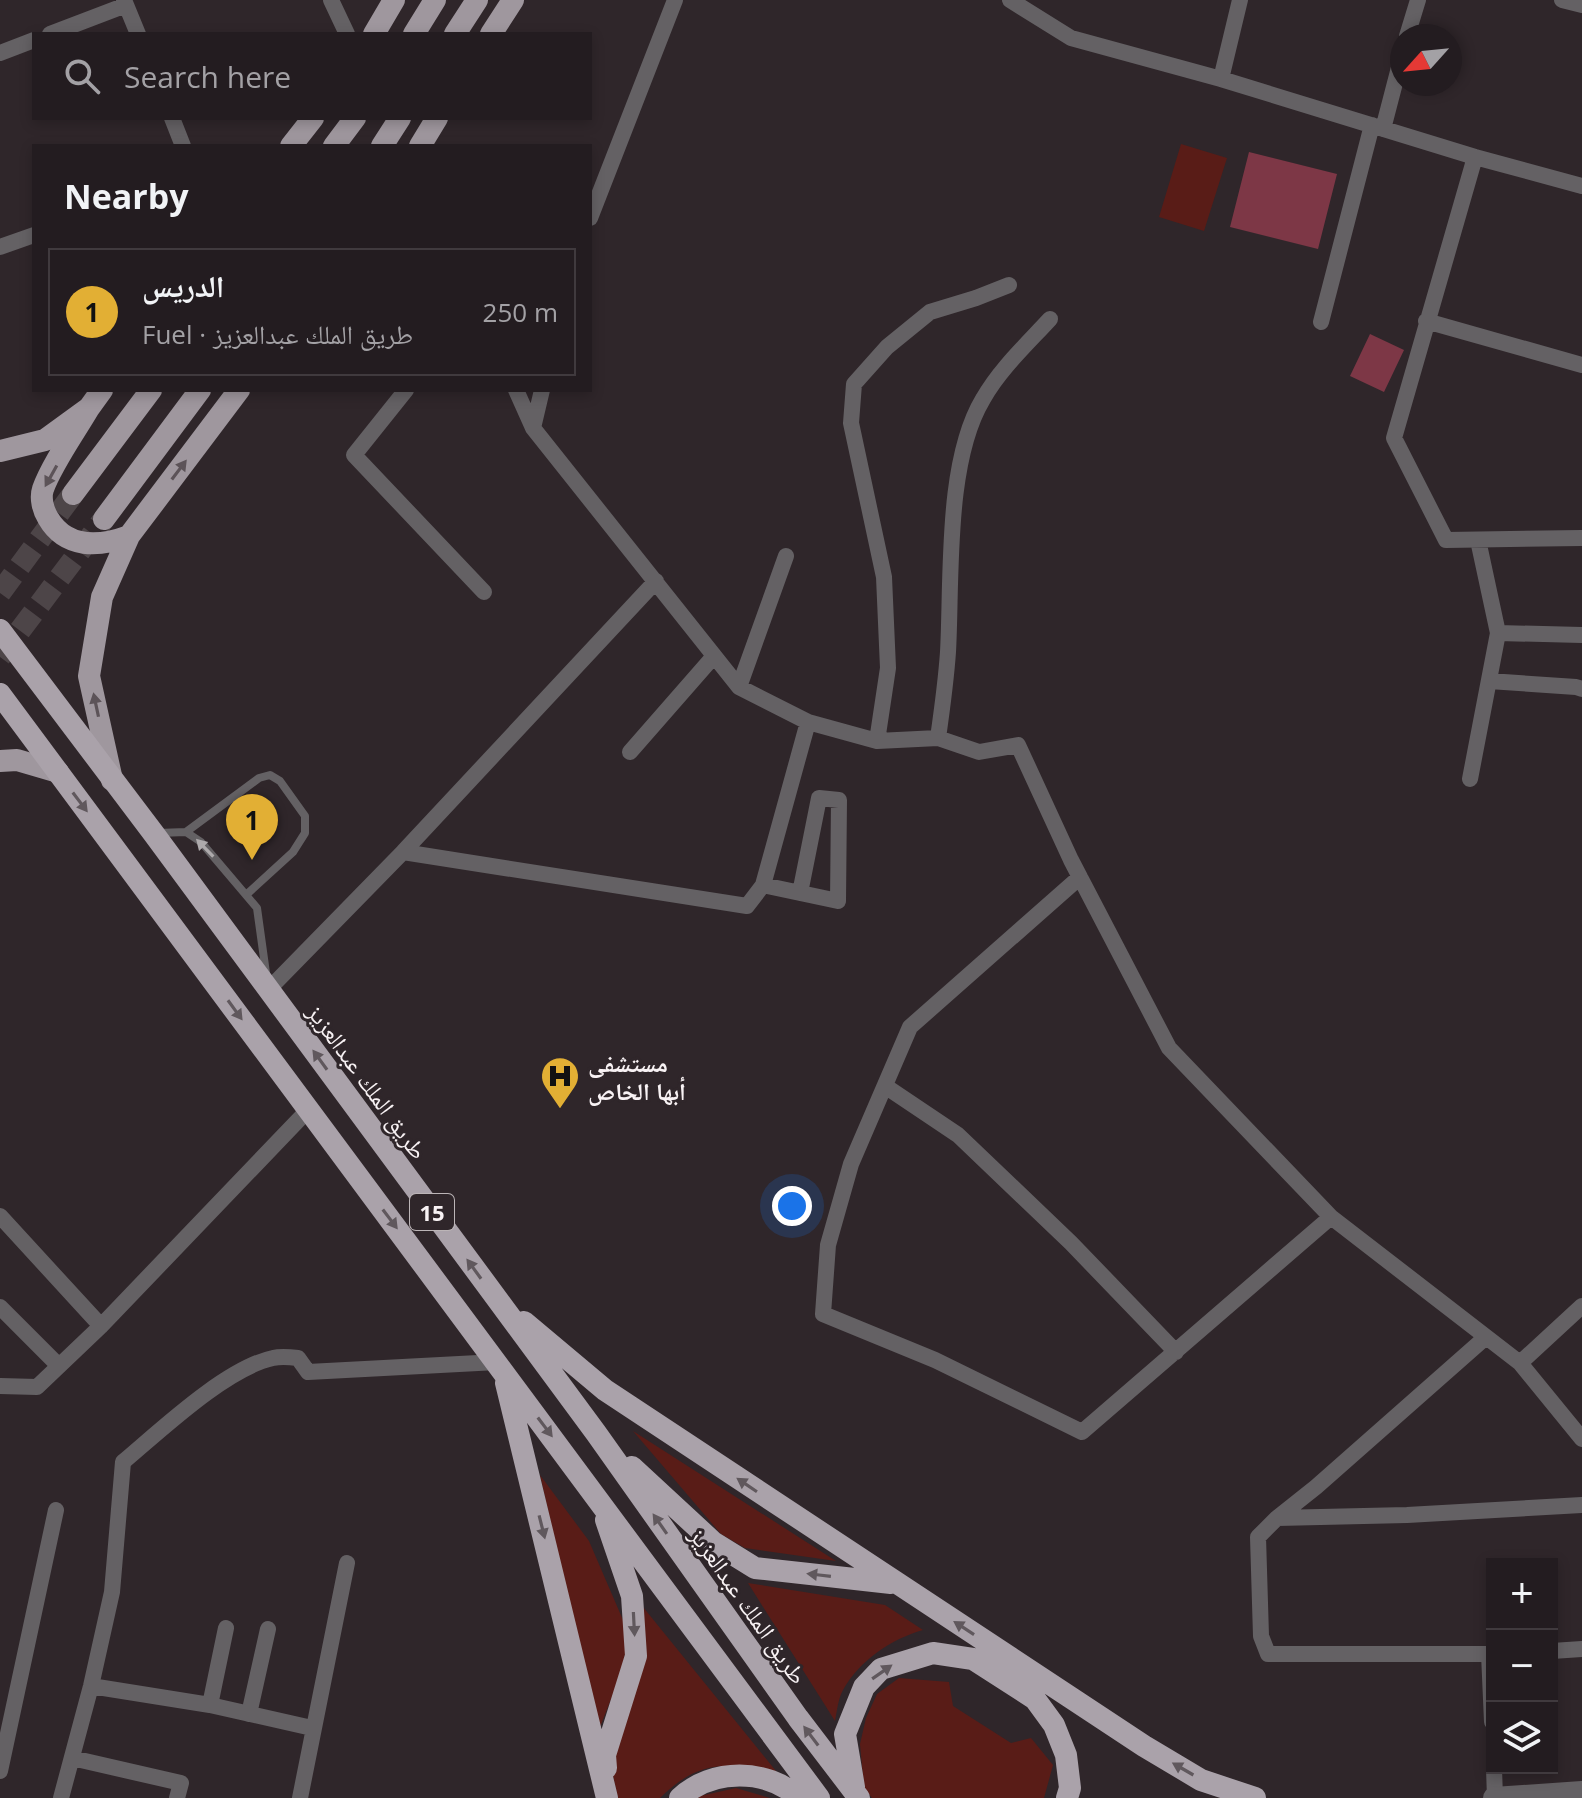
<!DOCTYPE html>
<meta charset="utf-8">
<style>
body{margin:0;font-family:"Open Sans","Noto Naskh Arabic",sans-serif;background:#2b2529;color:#f1f3f6}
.controls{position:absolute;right:24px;bottom:24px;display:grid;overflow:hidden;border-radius:0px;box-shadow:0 4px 12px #0003}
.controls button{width:72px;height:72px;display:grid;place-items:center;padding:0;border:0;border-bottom:2px solid #403a3e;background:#231c20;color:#f1f3f6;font:40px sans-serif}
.compass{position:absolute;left:1390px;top:24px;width:72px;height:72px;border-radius:50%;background:#231c20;box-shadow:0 4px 12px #0003;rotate:243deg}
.you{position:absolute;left:792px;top:1206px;width:28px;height:28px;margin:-20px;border:6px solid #fff;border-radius:50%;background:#1a73e8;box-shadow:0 0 0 12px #1a73e833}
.badge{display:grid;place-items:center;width:52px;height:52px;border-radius:50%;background:#e2af34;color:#111;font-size:26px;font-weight:700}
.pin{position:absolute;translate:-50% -66px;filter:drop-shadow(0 2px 4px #0008)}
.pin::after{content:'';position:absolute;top:42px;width:28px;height:24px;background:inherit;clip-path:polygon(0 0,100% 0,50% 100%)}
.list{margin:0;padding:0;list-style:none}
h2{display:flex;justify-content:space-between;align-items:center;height:104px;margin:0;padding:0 32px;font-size:34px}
h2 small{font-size:26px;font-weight:400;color:#a3a1a5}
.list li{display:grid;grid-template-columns:52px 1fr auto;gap:24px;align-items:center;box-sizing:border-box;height:128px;margin:0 16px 16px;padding:0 16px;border:2px solid #403a3e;border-radius:0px}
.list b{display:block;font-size:30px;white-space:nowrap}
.list p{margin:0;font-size:26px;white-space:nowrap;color:#a3a1a5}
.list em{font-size:26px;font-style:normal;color:#a3a1a5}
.icon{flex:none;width:44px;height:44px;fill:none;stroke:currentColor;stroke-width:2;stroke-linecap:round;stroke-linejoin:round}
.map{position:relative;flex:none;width:1582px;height:1798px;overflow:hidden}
.search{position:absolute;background:#231c20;box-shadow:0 4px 12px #0003;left:32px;top:32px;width:560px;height:88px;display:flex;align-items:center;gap:20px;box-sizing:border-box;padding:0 28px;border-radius:0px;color:#a3a1a5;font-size:30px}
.panel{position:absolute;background:#231c20;box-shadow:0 4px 12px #0003;left:32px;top:144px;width:560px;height:248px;border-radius:0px}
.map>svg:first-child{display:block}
</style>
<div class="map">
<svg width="1582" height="1798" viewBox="0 0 1582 1798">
<rect width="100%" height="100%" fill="#2f262a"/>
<!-- green -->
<path fill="#591c17" d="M 1181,144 L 1227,158 L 1204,231 L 1159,217 Z
M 633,1431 L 836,1561 L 745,1548 L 721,1534 Z
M 540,1475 L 589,1541 L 629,1634 L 621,1674 L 598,1732 Z
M 748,1583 L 885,1605 L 923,1630 C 891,1639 859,1661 843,1690 C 838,1699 837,1711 835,1721 Z
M 643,1607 L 780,1776 C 730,1761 699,1759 660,1798 L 618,1798 L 611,1767 Z
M 899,1678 L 949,1682 L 953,1706 L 1011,1743 L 1031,1738 L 1053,1765 L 1044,1798 L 872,1798 L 864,1788 L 860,1744 L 866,1718 L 877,1694 Z
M 736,1788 L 770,1798 L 698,1798 L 700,1796 Z"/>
<!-- building -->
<path fill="#7d3746" d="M 1249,152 L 1337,174 L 1318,249 L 1230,227 Z
M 1370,334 L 1404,350 L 1384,392 L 1350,376 Z"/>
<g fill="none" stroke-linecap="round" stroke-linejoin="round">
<!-- primary-tunnel -->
<path stroke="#4d4548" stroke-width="22" stroke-dasharray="22 11" stroke-linecap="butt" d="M 0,593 L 73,494
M 0,657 L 104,519"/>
<!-- service -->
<path stroke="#646164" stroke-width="8" d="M 186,832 L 259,778 L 270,775 L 280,781 L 305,816 L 305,833 L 293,852 L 246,895
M 158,833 L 186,832 L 201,842 L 257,908 L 266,973"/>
<!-- minor -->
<path stroke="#646164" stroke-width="16" d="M 124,0 L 138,34
M 331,0 L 347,34
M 1010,0 L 1071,38 L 1221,79 L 1475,157 L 1582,186
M 1562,0 L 1582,5
M 50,34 L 126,5
M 1407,36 L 1418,0
M 0,53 L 34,40
M 1221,79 L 1240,0
M 172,118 L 183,146
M 1383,129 L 1402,56
M 1475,157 L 1394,438 L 1446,540 L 1582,538
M 590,218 L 675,0
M 0,247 L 34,235
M 1426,321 L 1582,365
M 1321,322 L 1372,125
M 406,390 L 354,455 L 484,592
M 516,390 L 533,428 L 739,687 L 808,722 L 877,741 L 938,738 L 979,752 L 1018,745 L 1071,860 L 1169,1048 L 1331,1217 L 1520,1363 L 1582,1439
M 533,428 L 542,390
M 1498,633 L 1582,635
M 1489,681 L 1576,687 L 1582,689
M 739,687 L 786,556
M 938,738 C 942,710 946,681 948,652 C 952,579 945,462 983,399 C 1000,369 1027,344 1050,319
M 877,741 L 888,668 L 884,577 L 851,423 L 854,384 L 887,347 L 930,312 L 976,298 L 1009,285
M 630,752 L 714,656
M 1470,779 L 1498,633 L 1478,540
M 403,852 L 747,906 L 763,885 L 838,901 L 839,800 L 819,798 L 800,893
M 1080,877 L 910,1027 L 851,1164 L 828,1245 L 823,1314 L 935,1360 L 1082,1432 L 1331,1217
M 763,885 L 808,722
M 268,990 L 403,852 L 656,581
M 885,1086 L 958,1135 L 1071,1243 L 1176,1352
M 0,1216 L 101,1326
M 0,1307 L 59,1366
M 1520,1363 L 1582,1306
M 0,1386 L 37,1387 L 101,1326 L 308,1110
M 1277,1518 L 1316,1487 L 1486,1337
M 1552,1651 L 1582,1649
M 1489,1654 L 1492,1722
M 1492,1654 L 1268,1654 L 1261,1636 L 1258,1537 L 1277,1518 L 1407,1515 L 1582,1505
M 91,1686 L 210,1705 L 312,1728
M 210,1705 L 226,1628
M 249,1714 L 268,1629
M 72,1758 L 181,1783 L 177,1798
M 1494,1768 L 1495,1798
M 0,1771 L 56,1510
M 61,1798 L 91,1686 L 112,1592 L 123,1462 C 160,1431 226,1368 273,1358 C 281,1356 290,1357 298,1358 L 308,1372 L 497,1362
M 300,1798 L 347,1563"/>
<!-- tertiary -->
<path stroke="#646164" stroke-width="22" d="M 1494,1798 L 1582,1792"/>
<!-- primary -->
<path stroke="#9f979e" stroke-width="22" d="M 374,34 L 394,0
M 414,34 L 435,0
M 455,34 L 477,0
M 491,34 L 513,0
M 291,146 L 313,118
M 334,146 L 355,118
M 382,146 L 400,118
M 420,146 L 437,118
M 89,408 C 75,432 52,464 43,489 C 40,498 43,510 48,518 C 66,549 99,547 129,536
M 0,451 L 45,440 L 89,408 L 102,390
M 73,494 L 151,390
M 104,519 L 200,390
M 0,761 L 17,760 L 58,772
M 112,780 L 89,676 L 102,597 L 129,536 L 239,390"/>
<!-- trunk -->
<path stroke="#aaa2aa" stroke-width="22" d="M 0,630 L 154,834 L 596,1433 L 798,1718 L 859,1798
M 0,694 L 819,1798
M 524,1322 L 605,1390 L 1144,1746 L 1201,1780 L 1255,1798
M 506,1383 L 607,1798
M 632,1467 L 713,1542 L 755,1568 L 891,1583
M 606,1520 L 632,1596 L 636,1656 L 605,1755 L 606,1768
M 854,1787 L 845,1734 L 864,1687 L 881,1669 L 933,1653 L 973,1659 L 1035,1699 L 1054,1725 L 1066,1755 L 1070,1788 L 1067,1798
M 680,1798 C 712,1768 767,1768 799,1798"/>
</g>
<!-- one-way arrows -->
<defs><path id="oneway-solid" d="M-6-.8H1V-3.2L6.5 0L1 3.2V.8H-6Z" transform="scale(2)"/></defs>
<g fill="#5c5358">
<use href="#oneway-solid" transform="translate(179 470) rotate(-53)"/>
<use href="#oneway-solid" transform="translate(51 476) rotate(119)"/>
<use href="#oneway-solid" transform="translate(96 705) rotate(-102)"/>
</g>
<g fill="#60585d">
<use href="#oneway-solid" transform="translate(80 802) rotate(53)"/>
<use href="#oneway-solid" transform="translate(235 1010) rotate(54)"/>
<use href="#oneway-solid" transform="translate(320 1060) rotate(-126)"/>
<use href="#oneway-solid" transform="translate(390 1219) rotate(53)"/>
<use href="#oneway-solid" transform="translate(474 1269) rotate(-126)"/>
<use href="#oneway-solid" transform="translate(545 1427) rotate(53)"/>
<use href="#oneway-solid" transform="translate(747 1485) rotate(-146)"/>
<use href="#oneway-solid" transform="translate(660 1524) rotate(-125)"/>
<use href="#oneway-solid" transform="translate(542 1527) rotate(76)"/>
<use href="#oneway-solid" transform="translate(819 1575) rotate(-173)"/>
<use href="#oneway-solid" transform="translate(634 1624) rotate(87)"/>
<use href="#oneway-solid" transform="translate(964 1628) rotate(-147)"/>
<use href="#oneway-solid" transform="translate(882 1672) rotate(-35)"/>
<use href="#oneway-solid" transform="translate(811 1736) rotate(-127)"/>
<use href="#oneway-solid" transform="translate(1183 1769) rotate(-150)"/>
</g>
<use fill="#aeaaac" href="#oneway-solid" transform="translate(205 848) rotate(-134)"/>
<!-- icons -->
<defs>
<symbol id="hospital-pin" viewBox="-11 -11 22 30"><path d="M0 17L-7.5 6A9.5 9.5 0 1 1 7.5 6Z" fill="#e2af34" stroke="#2f262a"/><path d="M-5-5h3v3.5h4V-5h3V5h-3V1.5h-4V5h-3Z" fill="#111"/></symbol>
</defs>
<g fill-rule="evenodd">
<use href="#hospital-pin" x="538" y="1054" width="44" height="60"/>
</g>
<g text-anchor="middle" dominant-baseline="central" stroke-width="6" stroke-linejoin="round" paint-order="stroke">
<!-- shield labels -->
<rect fill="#2f262a" stroke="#bcb5b7" stroke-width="2" x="410" y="1194" width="44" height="36" rx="6"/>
<g font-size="22" font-weight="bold" fill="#f8f2f4">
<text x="432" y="1212">15</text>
</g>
<!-- poi labels -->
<g font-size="24" font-weight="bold" fill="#f8f2f4" stroke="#2f262a" text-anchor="start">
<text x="588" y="1062">مستشفى<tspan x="588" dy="28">أبها الخاص</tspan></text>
</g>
<!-- street labels -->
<g font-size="24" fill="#f8f2f4" stroke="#2f262a">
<text transform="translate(368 1081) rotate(54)">طريق الملك عبدالعزيز</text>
<text transform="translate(749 1605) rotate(55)">طريق الملك عبدالعزيز</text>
</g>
</g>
</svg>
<div class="controls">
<button>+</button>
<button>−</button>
<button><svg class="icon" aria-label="layers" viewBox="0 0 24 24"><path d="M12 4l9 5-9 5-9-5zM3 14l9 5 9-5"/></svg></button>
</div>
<svg class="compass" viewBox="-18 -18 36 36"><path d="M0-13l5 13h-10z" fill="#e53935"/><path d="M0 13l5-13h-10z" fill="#a3a1a5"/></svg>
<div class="you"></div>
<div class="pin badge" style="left:252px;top:860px">1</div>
<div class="search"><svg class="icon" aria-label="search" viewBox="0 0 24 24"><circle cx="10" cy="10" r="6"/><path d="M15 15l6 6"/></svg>Search here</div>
<section class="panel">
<h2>Nearby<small></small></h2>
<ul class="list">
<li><span class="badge">1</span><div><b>الدريس</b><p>Fuel · طريق الملك عبدالعزيز</p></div><em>250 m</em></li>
</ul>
</section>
</div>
